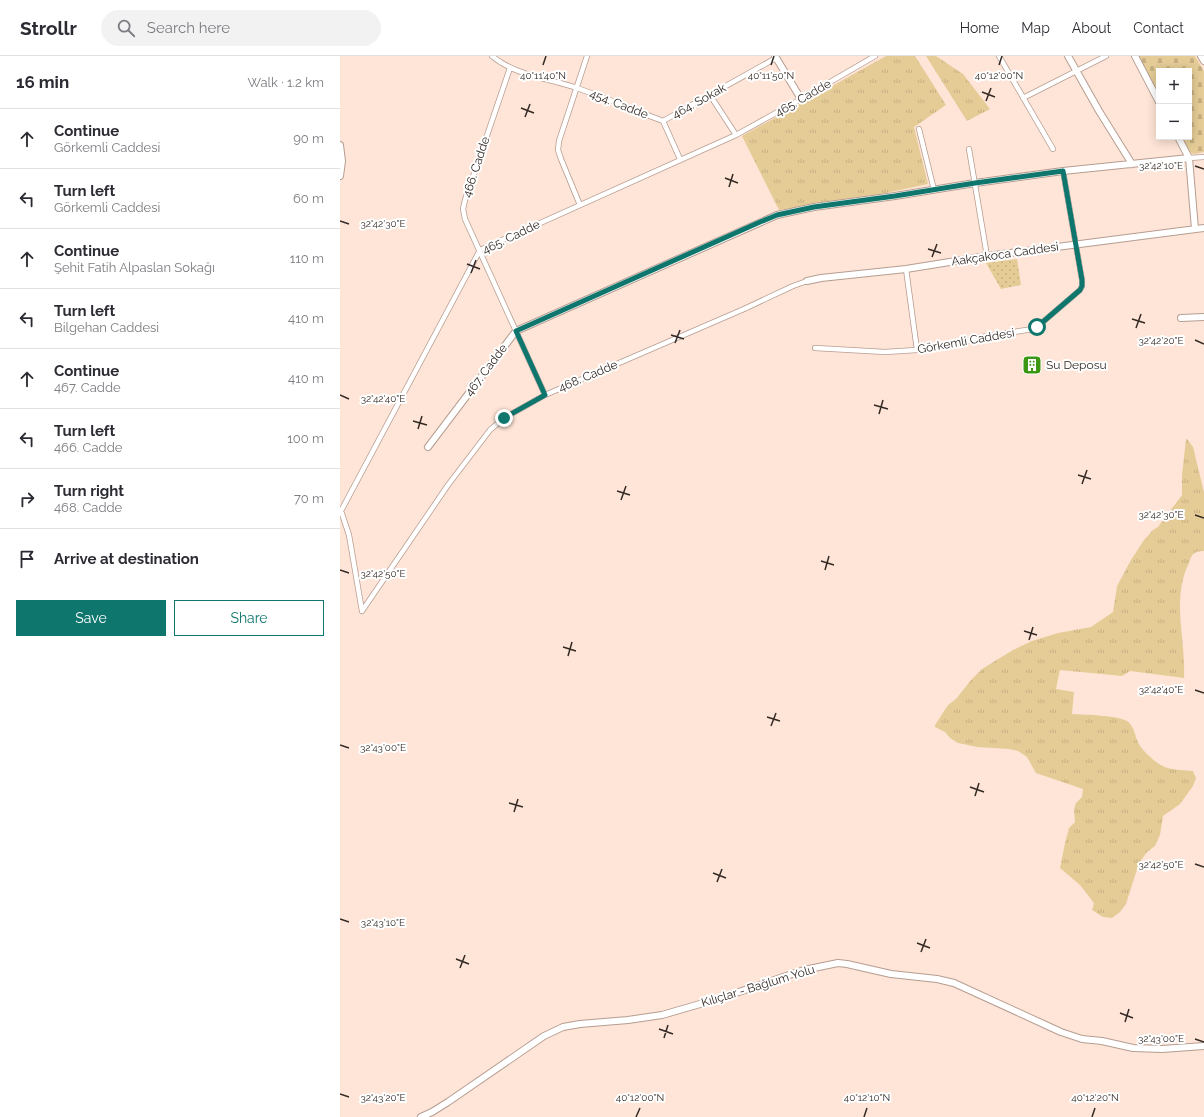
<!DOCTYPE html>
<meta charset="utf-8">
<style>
body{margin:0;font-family:Raleway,sans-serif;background:#f2f2f3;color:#2b2b33}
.controls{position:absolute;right:12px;top:12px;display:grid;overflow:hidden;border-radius:0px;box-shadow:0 2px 10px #0003}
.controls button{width:36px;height:36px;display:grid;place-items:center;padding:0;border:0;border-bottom:1px solid #e1e1e2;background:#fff;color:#2b2b33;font:20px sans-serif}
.stop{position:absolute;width:12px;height:12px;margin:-9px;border:3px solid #0f766e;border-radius:50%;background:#fff}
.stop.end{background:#0f766e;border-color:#fff;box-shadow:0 1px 4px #0008}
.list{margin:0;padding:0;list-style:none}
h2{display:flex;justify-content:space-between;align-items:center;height:52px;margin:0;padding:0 16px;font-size:17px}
h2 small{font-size:13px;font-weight:400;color:#7c7c81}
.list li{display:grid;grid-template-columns:26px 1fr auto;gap:12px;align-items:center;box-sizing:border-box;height:60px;padding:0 16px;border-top:1px solid #e1e1e2}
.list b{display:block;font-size:15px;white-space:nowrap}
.list p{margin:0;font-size:13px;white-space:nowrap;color:#7c7c81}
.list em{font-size:13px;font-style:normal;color:#7c7c81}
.actions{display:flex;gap:8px;padding:12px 16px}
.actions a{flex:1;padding:9px 0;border:1px solid #0f766e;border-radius:0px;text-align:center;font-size:14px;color:#0f766e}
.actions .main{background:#0f766e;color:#fff}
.icon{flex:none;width:22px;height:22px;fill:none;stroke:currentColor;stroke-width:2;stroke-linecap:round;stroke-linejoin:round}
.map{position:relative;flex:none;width:864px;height:1061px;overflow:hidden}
header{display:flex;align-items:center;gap:24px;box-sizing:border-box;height:56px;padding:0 20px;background:#fff;border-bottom:1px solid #e1e1e2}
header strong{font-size:19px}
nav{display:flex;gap:22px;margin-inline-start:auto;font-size:14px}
.search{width:280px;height:36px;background:#f2f2f3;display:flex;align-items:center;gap:10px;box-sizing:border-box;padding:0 14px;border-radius:22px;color:#7c7c81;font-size:15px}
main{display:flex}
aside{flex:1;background:#fff}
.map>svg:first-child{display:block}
</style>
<header>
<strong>Strollr</strong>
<div class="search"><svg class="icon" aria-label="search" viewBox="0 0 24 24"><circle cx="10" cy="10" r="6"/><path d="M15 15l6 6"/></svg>Search here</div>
<nav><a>Home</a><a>Map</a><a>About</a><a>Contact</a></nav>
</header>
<main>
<aside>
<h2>16 min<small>Walk · 1.2 km</small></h2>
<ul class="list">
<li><svg class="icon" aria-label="ahead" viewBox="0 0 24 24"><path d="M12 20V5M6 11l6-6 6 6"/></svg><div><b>Continue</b><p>Görkemli Caddesi</p></div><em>90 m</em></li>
<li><svg class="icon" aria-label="left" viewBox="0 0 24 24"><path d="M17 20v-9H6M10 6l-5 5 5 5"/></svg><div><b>Turn left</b><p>Görkemli Caddesi</p></div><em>60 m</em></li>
<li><svg class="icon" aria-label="ahead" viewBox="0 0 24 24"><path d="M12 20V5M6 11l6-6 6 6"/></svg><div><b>Continue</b><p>Şehit Fatih Alpaslan Sokağı</p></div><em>110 m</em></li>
<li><svg class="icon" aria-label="left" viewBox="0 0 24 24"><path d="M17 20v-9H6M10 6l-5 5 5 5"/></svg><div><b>Turn left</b><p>Bilgehan Caddesi</p></div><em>410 m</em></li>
<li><svg class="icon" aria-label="ahead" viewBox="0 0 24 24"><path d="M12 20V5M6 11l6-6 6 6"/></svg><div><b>Continue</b><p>467. Cadde</p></div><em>410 m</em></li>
<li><svg class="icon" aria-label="left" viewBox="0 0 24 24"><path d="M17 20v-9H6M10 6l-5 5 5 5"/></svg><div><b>Turn left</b><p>466. Cadde</p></div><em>100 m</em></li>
<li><svg class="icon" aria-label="right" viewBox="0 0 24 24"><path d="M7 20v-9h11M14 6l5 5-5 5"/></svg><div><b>Turn right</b><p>468. Cadde</p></div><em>70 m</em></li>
<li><svg class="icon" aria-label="arrive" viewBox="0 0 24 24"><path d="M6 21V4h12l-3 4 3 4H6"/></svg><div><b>Arrive at destination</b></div></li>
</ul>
<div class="actions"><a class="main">Save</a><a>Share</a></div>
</aside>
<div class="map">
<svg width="864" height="1061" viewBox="0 0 864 1061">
<defs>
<pattern id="grass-tufts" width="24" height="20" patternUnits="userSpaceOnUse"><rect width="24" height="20" fill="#e5cc97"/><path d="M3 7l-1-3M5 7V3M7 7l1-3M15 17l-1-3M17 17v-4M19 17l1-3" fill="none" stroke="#c5af82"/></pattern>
<pattern id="cemetery-stones" width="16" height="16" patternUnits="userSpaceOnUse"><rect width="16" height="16" fill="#e5cc97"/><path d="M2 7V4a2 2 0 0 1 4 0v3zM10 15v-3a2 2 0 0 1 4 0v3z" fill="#c5af82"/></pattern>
<pattern id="garden-dots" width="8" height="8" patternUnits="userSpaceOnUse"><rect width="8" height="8" fill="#e5cc97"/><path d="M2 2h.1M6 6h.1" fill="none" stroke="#c5af82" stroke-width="1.8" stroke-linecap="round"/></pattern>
</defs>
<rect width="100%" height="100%" fill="#ffe5d7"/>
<!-- grass -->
<path fill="url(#grass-tufts)" d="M 546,0 L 575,0 L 606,49 L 574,71 L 588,128 L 532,140 L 439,154 L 402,80 Z
M 586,0 L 596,0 L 623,18 L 650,53 L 627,65 Z
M 846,383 L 847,383 L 853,391 L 864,436 L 864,495 C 862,495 858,495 855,497 C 852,498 850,503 849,507 C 831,543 846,584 844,622 L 790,615 L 782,620 L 720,614 L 716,633 L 734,636 L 732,658 C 746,659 776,659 787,665 C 793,669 795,678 797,684 C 799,690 804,695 808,699 C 825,715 831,713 853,715 L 856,722 L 853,730 L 840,748 L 823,760 L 820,779 L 815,790 L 807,796 L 799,807 L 786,848 L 780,856 L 772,862 L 763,861 L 752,854 L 754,847 L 740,829 L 720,812 L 725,787 L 729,772 L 735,766 L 734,753 L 736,747 L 742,741 L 743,733 L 696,717 L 687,701 L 678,695 L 669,693 L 637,691 L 618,687 L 610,682 L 605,676 L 595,671 L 595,669 L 608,649 L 616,643 L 631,624 L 642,613 L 673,594 L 692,585 L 718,577 L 751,571 L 773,556 L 777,530 L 791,504 L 804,484 L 813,474 L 818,471 L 842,439 L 842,419 Z"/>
<!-- cemetery -->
<path fill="url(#cemetery-stones)" d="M 798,0 L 855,0 L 864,15 L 864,96 L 854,98 L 849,96 L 841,81 L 849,81 L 849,15 L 819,15 L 819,39 Z"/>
<!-- garden -->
<path fill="url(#garden-dots)" d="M 677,203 L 681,229 L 661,233 L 646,207 Z"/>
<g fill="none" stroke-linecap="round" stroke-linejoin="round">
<defs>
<path id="street" d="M 152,0 C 176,20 208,22 237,32 C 266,42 294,54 323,65 L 340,103
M 659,0 L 713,93
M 170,12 L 125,144 L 123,153 L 125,163 L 205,339
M 370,39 L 396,79
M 683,42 L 766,0
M 323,65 L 436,2
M 579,73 L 594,134
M 629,93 L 647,200
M 849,102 L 864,101
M 240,149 L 221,103 L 218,94 L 219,85 L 247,0
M 566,213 L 577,294
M 475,292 L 545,296 L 577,294 L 621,287 L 636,282 L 654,279 L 693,273 L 697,271 L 740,234 L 742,230 L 742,224 L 723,115
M 1,455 L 140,194 L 396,79 L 461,43 L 535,0
M 1,455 L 9,479 L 22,555
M 22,555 L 108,429 L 150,374 L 164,362 L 205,339 L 404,253 L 453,230 L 467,225"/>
<path id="secondary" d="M 435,0 L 461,43
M 728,0 L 759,55 L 792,108
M 795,0 L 819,46
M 861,0 L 864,5
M 838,81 L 849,102 L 855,173
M 0,89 L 2,105 L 0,120
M 467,225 L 481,222 L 566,213 L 647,200 L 864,172
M 841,262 L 864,261
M 88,391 L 176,275 L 437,159 L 474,151 L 555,140 L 635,127 L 723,115 L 849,102
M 81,1061 L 92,1056 L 108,1046 L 204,980 L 223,971 L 240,968 L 288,964 L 322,959 L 384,941 L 464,914 L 498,907 L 507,908 L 551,918 L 597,923 L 614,927 L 721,976 L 742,983 L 762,985 L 793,992 L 822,993 L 864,990"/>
</defs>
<!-- street casing -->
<use href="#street" stroke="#b69d91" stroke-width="6"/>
<!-- secondary casing -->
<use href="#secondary" stroke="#b69d91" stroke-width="8"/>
<!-- street -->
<use href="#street" stroke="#fff" stroke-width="4.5"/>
<!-- secondary -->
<use href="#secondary" stroke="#fff" stroke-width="6"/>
</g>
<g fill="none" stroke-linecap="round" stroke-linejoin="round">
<!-- route -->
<path stroke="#0f766e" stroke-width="5" d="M 164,362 L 205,339 L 176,275 L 420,166 L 437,159 L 474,151 L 555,140 L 635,127 L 723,115 L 742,224 L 742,230 L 740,234 L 697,271"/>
</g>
<!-- ticks -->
<path fill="none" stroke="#342a25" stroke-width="1.5" d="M 203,9 L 206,0M 431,9 L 434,0M 659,9 L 662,0M 642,36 L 655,41M 646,45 L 651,32M 181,52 L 194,57M 185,61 L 190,48M 855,110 L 864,113M 385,122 L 398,127M 389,131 L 393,118M 0,165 L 9,168M 588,193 L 601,197M 592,201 L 597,188M 127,208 L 140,213M 131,217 L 136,204M 792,263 L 805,267M 796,272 L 801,258M 331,279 L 344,283M 855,284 L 864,288M 335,287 L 340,274M 0,339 L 9,343M 534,349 L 548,353M 539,358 L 543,344M 73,365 L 87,369M 78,373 L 82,360M 738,419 L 751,423M 742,428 L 747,414M 277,435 L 290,439M 281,444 L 286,430M 855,459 L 864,462M 481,505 L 494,509M 0,514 L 9,517M 485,514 L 489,500M 684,575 L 697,579M 689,584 L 693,571M 223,591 L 236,595M 228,600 L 232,586M 855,634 L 864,637M 427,661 L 440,665M 431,670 L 436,657M 0,689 L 9,692M 630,731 L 644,736M 635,740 L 639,727M 169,747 L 183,751M 174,756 L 178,743M 855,808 L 864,811M 373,817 L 386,822M 377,826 L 382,813M 0,863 L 9,866M 577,887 L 590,892M 581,896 L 586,883M 116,903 L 129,908M 120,912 L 125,899M 780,957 L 793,962M 785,966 L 789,953M 319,973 L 333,978M 324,982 L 328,969M 855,983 L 864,986M 0,1038 L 9,1041M 296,1061 L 300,1052M 524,1061 L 527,1052M 752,1061 L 755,1052"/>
<!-- icons -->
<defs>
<symbol id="building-square" viewBox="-11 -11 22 22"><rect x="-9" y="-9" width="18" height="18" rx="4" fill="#3c9713" stroke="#fff"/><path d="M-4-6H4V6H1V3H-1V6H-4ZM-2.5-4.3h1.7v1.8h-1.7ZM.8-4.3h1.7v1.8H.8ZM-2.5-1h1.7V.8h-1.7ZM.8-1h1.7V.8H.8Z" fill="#fff"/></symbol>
</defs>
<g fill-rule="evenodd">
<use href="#building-square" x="681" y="298" width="22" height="22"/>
</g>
<g text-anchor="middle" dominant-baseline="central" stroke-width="4" stroke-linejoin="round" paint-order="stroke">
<!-- street labels -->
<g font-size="12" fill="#342a25" stroke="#fff">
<text transform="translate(463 42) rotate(-30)">465. Cadde</text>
<text transform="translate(359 45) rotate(-29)">464. Sokak</text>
<text transform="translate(279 48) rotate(21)">454. Cadde</text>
<text transform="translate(136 111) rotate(-72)">466. Cadde</text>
<text transform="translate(171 181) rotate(-26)">465. Cadde</text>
<text transform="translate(665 198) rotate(-8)">Aakçakoca Caddesi</text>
<text transform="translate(626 285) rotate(-10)">Görkemli Caddesi</text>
<text transform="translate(146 314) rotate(-53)">467. Cadde</text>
<text transform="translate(248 320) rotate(-23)">468. Cadde</text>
<text transform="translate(418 930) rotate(-17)">Kılıçlar - Bağlum Yolu</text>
</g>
<!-- poi labels -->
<g font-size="12" fill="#342a25" stroke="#fff" text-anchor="start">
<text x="706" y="309">Su Deposu</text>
</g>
</g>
<g font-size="10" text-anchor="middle" fill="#342a25" stroke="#fff" stroke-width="4" stroke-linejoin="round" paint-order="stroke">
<text x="203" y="23">40°11'40"N</text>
<text x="431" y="23">40°11'50"N</text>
<text x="659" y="23">40°12'00"N</text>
<text x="821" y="113">32°42'10"E</text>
<text x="43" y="171">32°42'30"E</text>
<text x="821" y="288">32°42'20"E</text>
<text x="43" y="346">32°42'40"E</text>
<text x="821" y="462">32°42'30"E</text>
<text x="43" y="521">32°42'50"E</text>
<text x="821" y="637">32°42'40"E</text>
<text x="43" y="695">32°43'00"E</text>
<text x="821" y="812">32°42'50"E</text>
<text x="43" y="870">32°43'10"E</text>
<text x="821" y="986">32°43'00"E</text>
<text x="43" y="1045">32°43'20"E</text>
<text x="300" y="1045">40°12'00"N</text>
<text x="527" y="1045">40°12'10"N</text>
<text x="755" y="1045">40°12'20"N</text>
</g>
</svg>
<div class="controls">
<button>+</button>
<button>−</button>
</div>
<div class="stop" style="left:697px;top:271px"></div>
<div class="stop end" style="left:164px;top:362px"></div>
</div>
</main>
